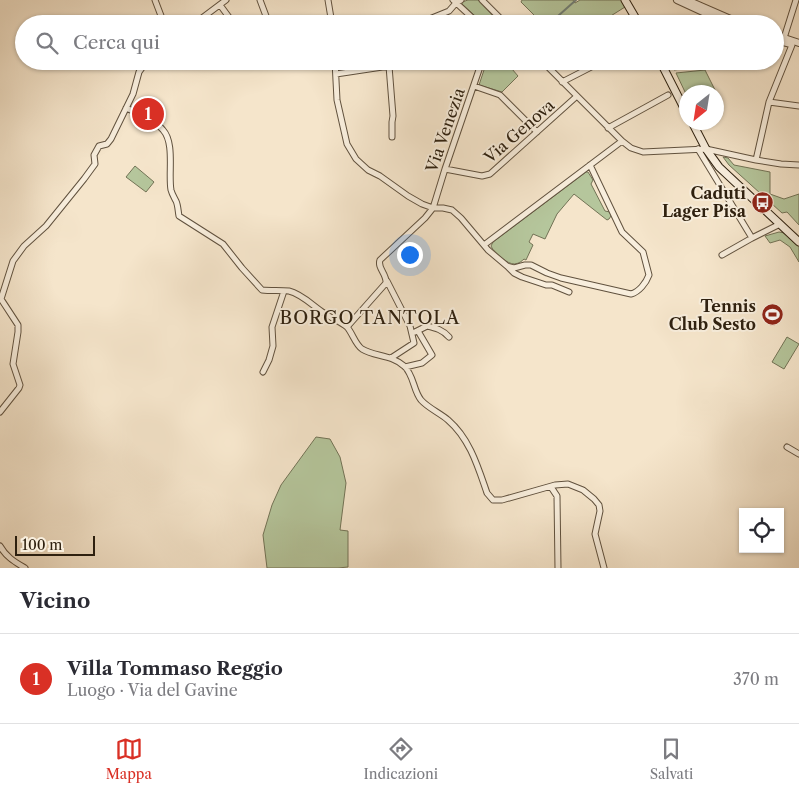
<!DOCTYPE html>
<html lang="it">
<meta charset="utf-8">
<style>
body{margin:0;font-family:"Libre Caslon Text",serif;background:#f7f7f7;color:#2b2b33}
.controls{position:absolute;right:15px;bottom:15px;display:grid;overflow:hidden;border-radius:0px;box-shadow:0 1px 4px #0004}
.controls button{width:45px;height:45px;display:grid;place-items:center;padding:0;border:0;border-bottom:1px solid #e1e1e2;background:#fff;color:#2b2b33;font:25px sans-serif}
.compass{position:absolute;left:679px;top:85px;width:45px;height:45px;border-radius:50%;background:#fff;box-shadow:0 1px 4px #0004;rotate:210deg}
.scale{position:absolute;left:15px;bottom:12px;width:80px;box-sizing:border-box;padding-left:5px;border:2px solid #2e200f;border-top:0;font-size:14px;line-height:18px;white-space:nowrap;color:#2e200f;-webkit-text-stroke:4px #f8eedd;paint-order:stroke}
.you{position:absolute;left:409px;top:254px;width:18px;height:18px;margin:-12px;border:4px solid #fff;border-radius:50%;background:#1a73e8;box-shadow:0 0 0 8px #1a73e833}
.badge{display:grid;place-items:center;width:32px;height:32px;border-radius:50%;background:#d93025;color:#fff;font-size:16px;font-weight:700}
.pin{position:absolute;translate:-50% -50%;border:2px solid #fff;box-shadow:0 1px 5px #0006}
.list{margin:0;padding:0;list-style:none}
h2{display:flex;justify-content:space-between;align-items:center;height:65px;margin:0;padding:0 20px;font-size:21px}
h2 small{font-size:16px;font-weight:400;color:#7c7c81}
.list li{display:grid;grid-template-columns:32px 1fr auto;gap:15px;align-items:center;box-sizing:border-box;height:90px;padding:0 20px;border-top:1px solid #e1e1e2}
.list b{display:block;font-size:19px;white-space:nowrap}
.list p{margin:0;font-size:16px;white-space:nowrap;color:#7c7c81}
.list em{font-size:16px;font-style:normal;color:#7c7c81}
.icon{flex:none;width:28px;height:28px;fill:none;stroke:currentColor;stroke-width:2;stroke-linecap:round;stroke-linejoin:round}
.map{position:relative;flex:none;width:799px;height:568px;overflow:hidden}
.search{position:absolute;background:#fff;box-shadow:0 1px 4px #0004;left:15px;right:15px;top:15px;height:55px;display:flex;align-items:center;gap:12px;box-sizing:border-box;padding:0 18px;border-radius:28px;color:#7c7c81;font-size:19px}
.sheet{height:155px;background:#fff}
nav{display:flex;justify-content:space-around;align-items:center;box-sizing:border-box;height:70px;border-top:1px solid #e1e1e2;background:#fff;font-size:14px;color:#7c7c81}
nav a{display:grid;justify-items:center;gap:2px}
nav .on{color:#d93025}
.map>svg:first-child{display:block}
</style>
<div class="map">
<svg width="799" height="568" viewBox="0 0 799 568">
<rect width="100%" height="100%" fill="#f5e5cb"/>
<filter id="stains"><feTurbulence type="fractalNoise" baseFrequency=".004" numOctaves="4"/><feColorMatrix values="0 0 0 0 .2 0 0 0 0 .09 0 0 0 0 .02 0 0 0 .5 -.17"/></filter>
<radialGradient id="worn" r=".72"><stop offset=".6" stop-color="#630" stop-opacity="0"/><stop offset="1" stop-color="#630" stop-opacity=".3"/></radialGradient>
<!-- green -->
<path fill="#b5c69c" stroke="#727356" d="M 468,0 L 478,0 L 497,20 L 496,24 L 484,24 L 462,4 L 462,2 Z
M 522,0 L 573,0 L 575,3 L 580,0 L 622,0 L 625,7 L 598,24 L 542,24 L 540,21 L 521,2 Z
M 487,61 L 520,61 L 512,69 L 518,76 L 502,92 L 479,85 Z
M 670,61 L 701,61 L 703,66 L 674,70 Z
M 705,70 L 716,92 L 686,92 L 686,94 L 676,73 Z
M 723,157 L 728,158 L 734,165 L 770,172 L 770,194 L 784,199 L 799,194 L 799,225 L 787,212 L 782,213 L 729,165 Z
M 135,166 L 154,182 L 146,192 L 126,177 Z
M 586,172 L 588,172 L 593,180 L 591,184 L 605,211 L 610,212 L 611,216 L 609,219 L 607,220 L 574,194 L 557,214 L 545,239 L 533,234 L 529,242 L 533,245 L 526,260 L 524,259 C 515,268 508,263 499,256 C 496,252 493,251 491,246 L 493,242 Z
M 779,232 L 785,233 L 799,246 L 799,262 L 790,247 L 780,240 L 770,243 L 765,236 Z
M 787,337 L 799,344 L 784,369 L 772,362 Z
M 316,437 L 330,439 L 340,457 L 346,483 L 340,530 L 348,531 L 348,567 L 338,568 L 267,568 L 263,535 L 272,505 L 281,485 Z"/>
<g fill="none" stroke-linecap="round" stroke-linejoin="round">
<!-- stream -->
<path stroke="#717f77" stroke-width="2" d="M 549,24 L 576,0"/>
<defs>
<path id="minor" d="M 155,0 L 163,21 L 166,24
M 260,0 L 269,24
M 328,0 L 332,24
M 453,0 L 479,24
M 482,0 L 506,24
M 220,5 L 234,24
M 194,24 L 226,0
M 417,24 L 449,11 L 456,3 L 461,0
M 784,38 L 796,0
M 335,61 L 337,100 L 347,144 L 356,159 L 368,170 L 380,176 L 408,196 L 422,204 L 433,208 L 443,208 L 452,210 L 461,218 L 488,250 L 507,266 L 514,268 L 525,265 L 531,265 L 547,273 L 561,278 L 631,294 C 639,292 646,283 649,275 L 643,252 L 622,232 L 590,165
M 388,61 L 389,66 L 410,62 L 409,61
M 542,61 L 622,141
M 336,74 L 389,66 L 393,116 L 392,122 L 392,137
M 562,82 L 603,61
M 474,86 L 500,95 L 537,132
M 769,102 L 799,106
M 126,108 C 139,114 154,119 163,130 C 175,143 168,174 171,190 C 172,194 174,197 176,201 C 178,205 178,211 179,216 L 223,244 L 242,268 L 262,290 C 271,291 280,290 289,291 C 302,294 313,306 324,313 C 331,318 341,322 347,327 C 353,334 355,344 362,349 C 375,357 390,354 404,366 C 414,375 413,390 421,400 C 428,408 440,413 448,420 C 470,439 478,467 487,493 L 493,500 L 502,500 L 555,485 L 568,484 L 583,490 L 594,499 L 599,505 L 600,511 L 595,534 L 604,568
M 608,128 L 668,95
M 698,149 L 752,238 L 722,255
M 756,160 L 769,102 L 792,45
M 445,169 L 482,176 L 490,174 L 577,96
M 752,238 L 780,224
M 484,245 L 622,141 L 631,148 L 643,152 L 706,149 L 756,160 L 781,164 L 799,165
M 508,267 L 514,273 L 522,277 L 546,285 L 552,285 L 569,292
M 387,281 L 410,326 L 414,343 L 391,358
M 347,327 L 386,283 C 387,274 377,268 380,260 L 425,218 L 433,208 L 445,169 L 482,61
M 415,332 L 427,326 C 436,328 443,330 449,337
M 405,367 L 422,363 L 432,355 L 418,331
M 263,372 L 269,360 L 273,346 L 272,327 L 284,291
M 0,412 L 19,388 L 20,385 L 13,364 L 18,332 L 18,325 L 1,299 L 13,261 L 24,246 L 46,226 L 84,179 L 95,164 L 94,155 L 99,146 L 107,144 L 111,139 L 133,94 L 139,72 L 147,61
M 787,447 L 799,454
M 551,487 L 557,496 L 558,568
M 0,546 C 6,557 15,562 25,568"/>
<path id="tertiary" d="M 677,0 L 729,24
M 687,0 L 742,24
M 775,35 L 799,43
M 775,40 L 791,44"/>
<path id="secondary" d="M 625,0 L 639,24
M 660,61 L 686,112
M 692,122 L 706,149 L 719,167 L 799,242"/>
</defs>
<!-- minor casing -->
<use href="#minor" stroke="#60513e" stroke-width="7"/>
<!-- tertiary casing -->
<use href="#tertiary" stroke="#60513e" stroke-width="8"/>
<!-- secondary casing -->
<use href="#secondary" stroke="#2e200f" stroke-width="9"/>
<!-- minor -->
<use href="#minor" stroke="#f8eedd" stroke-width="5"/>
<!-- tertiary -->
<use href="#tertiary" stroke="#f8eedd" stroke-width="6"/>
<!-- secondary -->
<use href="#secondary" stroke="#f8eedd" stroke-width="7"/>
</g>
<!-- icons -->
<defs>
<symbol id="bus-disc" viewBox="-11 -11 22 22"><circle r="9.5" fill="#8f2418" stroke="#f8eedd"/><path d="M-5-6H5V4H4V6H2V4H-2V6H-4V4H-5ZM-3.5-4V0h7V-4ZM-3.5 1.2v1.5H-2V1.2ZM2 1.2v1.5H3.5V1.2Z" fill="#fff"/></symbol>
<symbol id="stadium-disc" viewBox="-11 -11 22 22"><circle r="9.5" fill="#8f2418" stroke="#f8eedd"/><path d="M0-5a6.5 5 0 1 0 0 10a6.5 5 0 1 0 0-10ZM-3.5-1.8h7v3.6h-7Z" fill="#fff"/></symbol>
</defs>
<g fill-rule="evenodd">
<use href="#bus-disc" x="750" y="190" width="25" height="25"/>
<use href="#stadium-disc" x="760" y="302" width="25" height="25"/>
</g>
<g text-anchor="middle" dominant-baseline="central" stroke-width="4" stroke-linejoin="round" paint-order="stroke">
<!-- street labels -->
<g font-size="16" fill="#2e200f" stroke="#f8eedd">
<text transform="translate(445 130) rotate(-71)">Via Venezia</text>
<text transform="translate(519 131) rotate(-41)">Via Genova</text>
</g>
<!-- poi labels -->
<g font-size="16" font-weight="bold" fill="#2e200f" stroke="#f8eedd" text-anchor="end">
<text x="746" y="193">Caduti<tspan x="746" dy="18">Lager Pisa</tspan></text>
<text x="756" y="306">Tennis<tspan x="756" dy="18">Club Sesto</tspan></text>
</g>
<!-- neighbourhood labels -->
<g font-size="18" letter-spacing="1" fill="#2e200f" stroke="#f8eedd">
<text x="370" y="318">BORGO TANTOLA</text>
</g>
</g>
<rect width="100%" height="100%" filter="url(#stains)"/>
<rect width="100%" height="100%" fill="url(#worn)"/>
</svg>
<div class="controls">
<button><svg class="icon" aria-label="locate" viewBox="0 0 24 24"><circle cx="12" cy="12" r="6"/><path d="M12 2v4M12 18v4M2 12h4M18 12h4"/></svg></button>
</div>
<svg class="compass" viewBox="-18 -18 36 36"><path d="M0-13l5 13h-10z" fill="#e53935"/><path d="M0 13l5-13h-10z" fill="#7c7c81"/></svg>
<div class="scale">100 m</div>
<div class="you"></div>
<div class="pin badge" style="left:148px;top:114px">1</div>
<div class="search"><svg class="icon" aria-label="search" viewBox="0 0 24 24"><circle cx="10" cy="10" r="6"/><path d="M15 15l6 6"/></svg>Cerca qui</div>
</div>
<section class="sheet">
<h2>Vicino<small></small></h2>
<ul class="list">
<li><span class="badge">1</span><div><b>Villa Tommaso Reggio</b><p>Luogo · Via del Gavine</p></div><em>370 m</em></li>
</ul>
</section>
<nav>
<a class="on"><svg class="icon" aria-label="map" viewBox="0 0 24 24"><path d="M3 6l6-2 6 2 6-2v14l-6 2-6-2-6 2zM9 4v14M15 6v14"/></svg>Mappa</a>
<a><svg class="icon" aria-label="directions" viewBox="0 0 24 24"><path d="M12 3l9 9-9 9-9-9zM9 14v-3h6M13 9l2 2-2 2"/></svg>Indicazioni</a>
<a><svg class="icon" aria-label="saved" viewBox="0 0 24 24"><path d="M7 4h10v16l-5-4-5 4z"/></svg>Salvati</a>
</nav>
